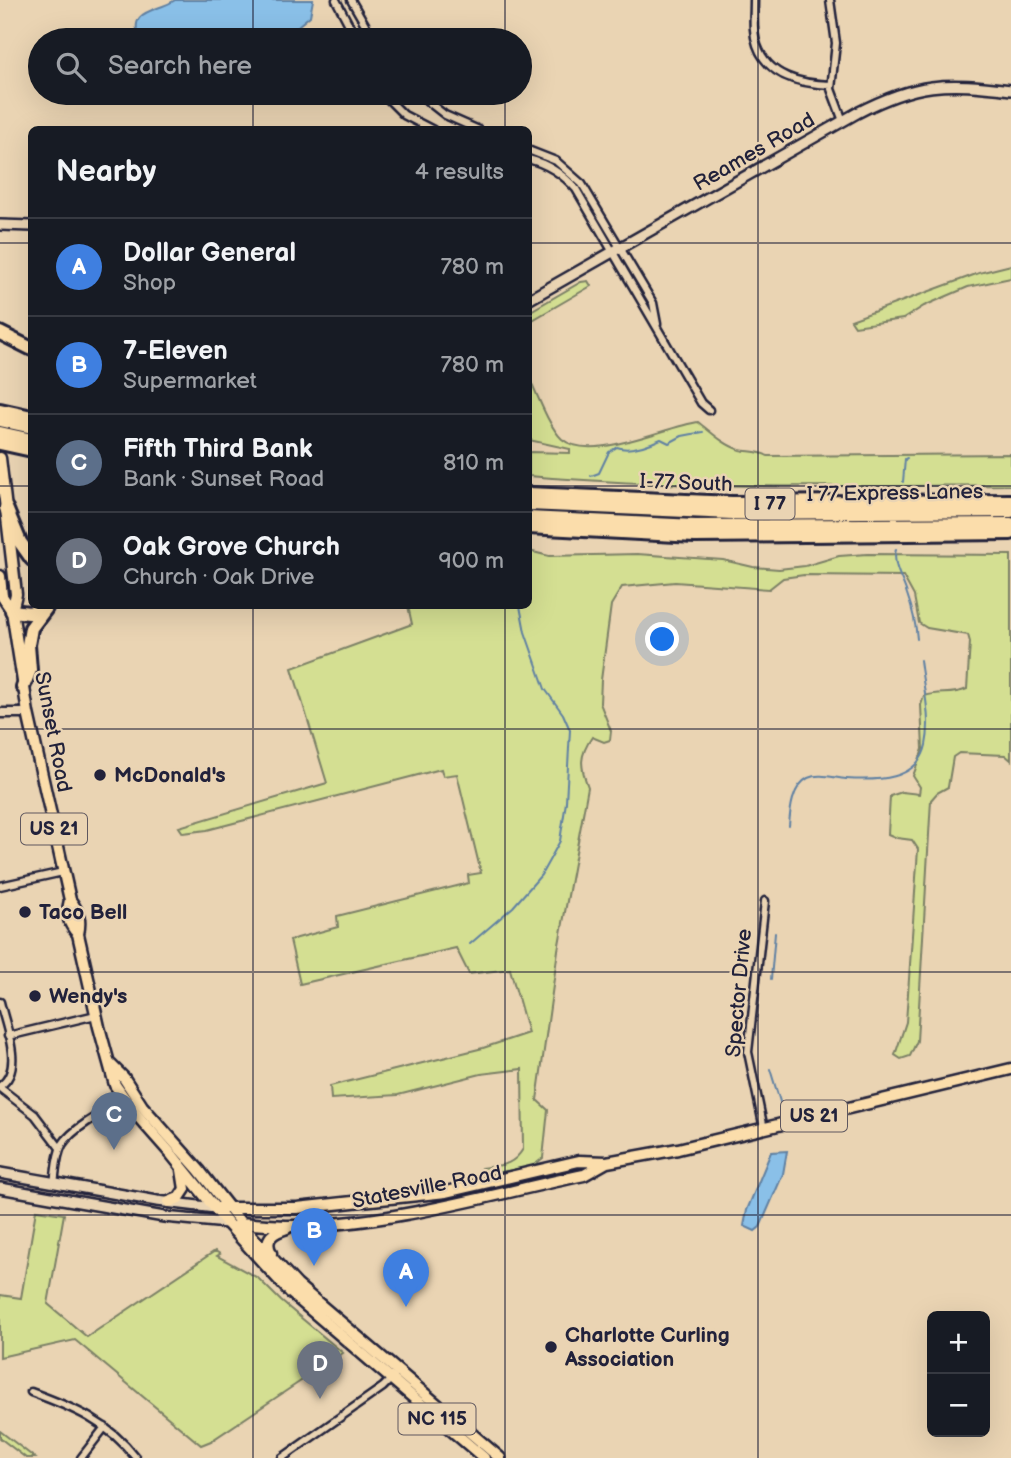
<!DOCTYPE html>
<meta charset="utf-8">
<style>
body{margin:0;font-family:"Balsamiq Sans",sans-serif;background:#20242c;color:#f1f3f6}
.controls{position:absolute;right:21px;bottom:21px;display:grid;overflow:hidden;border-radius:10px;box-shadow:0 7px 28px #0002}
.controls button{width:63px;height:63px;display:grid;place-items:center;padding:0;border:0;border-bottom:2px solid #363941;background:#171b24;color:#f1f3f6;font:35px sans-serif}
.you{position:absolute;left:663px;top:640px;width:24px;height:24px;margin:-18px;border:5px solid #fff;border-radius:50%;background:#1a73e8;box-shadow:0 0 0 10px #1a73e833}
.badge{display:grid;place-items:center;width:46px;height:46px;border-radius:50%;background:#1a73e8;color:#fff;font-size:23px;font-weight:700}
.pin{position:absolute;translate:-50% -58px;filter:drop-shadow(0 2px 4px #0008)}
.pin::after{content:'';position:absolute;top:37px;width:24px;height:21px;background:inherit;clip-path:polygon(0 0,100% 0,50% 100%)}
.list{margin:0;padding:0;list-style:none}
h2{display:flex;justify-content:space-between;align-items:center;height:91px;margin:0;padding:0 28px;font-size:30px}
h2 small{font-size:23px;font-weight:400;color:#9ea1a6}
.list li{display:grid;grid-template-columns:46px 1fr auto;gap:21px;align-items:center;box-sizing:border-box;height:98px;padding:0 28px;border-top:2px solid #363941}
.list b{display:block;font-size:26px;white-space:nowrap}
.list p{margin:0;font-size:23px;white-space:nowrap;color:#9ea1a6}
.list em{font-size:23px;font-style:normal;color:#9ea1a6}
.icon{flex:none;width:38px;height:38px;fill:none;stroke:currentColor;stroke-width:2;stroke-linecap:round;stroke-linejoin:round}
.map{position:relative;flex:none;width:1011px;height:1458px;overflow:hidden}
.search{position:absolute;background:#171b24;box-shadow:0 7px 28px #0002;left:28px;top:28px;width:504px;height:77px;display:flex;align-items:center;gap:18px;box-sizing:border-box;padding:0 24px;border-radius:38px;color:#9ea1a6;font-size:26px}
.panel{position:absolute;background:#171b24;box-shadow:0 7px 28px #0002;left:28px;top:126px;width:504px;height:483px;border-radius:10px}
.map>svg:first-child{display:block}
</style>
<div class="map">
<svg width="1011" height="1458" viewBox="0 0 1011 1458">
<rect width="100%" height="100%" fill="#ead4b3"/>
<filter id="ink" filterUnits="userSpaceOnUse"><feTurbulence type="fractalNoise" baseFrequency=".0143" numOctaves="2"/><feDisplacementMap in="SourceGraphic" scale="14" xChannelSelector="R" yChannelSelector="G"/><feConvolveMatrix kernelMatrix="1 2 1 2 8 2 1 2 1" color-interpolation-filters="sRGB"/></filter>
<g filter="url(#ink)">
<!-- green -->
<path fill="#d4df92" stroke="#7b8066" stroke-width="2" d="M 1011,265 L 1011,278 L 968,287 L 924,306 L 903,319 L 855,326 L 851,320 L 979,273 Z
M 588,281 L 591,286 L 529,322 L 529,312 L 581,282 Z
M 529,377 C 537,394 549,427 562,439 C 590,463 664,427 698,422 C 711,432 724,445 740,450 C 750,452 759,451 768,456 L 1011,454 L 1011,485 C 850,486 689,490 529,476 L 529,452 L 570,453 L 570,449 L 529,440 Z
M 529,551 L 549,556 L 637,554 L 723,560 L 753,567 L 779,569 L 805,566 L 839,556 L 867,554 L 1011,555 L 1011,760 L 1005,755 L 959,753 L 953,757 L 948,787 L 937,793 L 931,800 L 917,1041 L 910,1056 L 901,1059 L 895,1055 L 906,1022 L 918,849 L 912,840 L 897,838 L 888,834 L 890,796 L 902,792 L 919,794 L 920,787 L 913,776 L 923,749 L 921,705 L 924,696 C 940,691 951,696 967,689 L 970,642 L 968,635 L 927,628 L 919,623 L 914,596 L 903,576 L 804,575 L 783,578 L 769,589 L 675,582 L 622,587 L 611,605 L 601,680 L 600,703 L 611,731 L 610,740 L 604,742 L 592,737 C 579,756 580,766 588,787 L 558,950 L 537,1100 L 548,1110 L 543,1158 L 533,1166 L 485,1175 L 480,1172 L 481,1168 C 500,1165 512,1167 523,1149 L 522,1069 L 481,1074 L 398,1095 L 331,1099 L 330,1086 L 483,1048 L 528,1033 L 510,969 L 469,974 L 456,948 L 300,984 L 290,940 L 338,927 L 337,916 L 469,883 L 468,875 L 481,873 L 457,774 L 443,776 L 441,769 L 207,830 L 183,833 L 179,827 L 327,783 L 292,668 L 412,624 L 408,606 L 528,606 Z
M 36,1210 L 64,1214 L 48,1304 L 87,1337 L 215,1251 L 220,1254 L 217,1256 L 258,1278 L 281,1301 L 343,1353 L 211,1441 L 201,1445 L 75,1340 L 0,1357 L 0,1295 L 21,1298 Z
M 0,1431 L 35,1458 L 26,1458 L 0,1438 Z"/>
<!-- water -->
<path fill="#8ac0e8" stroke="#6081a3" stroke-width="2" d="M 175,0 L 313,0 L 310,16 L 281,40 L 140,40 C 126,8 159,12 175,0 Z
M 787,1151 L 783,1174 L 760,1227 L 755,1231 L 744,1226 L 747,1210 L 771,1152 Z"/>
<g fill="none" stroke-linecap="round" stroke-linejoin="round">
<!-- stream -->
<path stroke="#6081a3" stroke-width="2" d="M 591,476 L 599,473 L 609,452 L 617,447 C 630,452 648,445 661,439 L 669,443 L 682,436 L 703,432
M 903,482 L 905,459 L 907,458
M 896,549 C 892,566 903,579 907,594 C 912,608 916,625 917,639
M 789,826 C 790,811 792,786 808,778 C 819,773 834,778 846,779 C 876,781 918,781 926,745 C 932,718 923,687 920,660
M 470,944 L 513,907 L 541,875 L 560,841 L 566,802 L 570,730 L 563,714 L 545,689 L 525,632 L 520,606
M 771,979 L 775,933
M 770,1069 L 781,1105"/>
<defs>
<path id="minor" d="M 336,0 L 357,40
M 351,0 L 374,40
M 754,0 C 754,15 752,31 757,45 C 768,77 801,84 831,85
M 830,0 L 836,43 L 831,89 L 843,121
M 382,93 L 404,115 L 433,130
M 417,93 L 445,115 L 479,130
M 528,150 L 556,161 L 582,184 L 653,303 L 657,324
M 528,159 C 548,164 563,174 576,189 L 701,403 L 709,410
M 0,886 L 63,872
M 0,1002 C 5,1025 25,1070 0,1086
M 8,1036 L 96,1015
M 0,1088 L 35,1115 L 60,1148
M 764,1129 L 748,1052 L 765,901
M 54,1183 C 56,1171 56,1156 62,1145 C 72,1128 107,1110 125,1100
M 31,1392 C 72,1407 109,1422 136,1458
M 81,1458 L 105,1427
M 282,1458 L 383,1387 L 399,1371"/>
<path id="tertiary" d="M 0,713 L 28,713"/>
<path id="secondary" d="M 0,225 L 32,226
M 528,300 L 857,113 C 917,82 945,82 1011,90
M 0,1173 L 157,1201 L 215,1208
M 0,1188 L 164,1217 L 227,1223"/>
<path id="primary" d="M 0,458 L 16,594 L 12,611 L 28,713 L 70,900 C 79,912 81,920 78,934 L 99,1027 L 115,1085 L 134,1112 L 172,1155 L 227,1223 L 290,1292 L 484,1458
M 0,576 L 2,596 L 12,611
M 70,900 C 66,915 68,923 78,934
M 111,1065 L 124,1078 L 142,1106 L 199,1170 L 247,1231 L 297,1285 L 500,1458
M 169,1202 L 179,1198 L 185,1189 L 182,1170
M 215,1208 L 297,1208 L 446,1192 L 579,1161 L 607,1162 L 678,1149 L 1011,1069
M 238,1223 C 256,1224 274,1226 292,1226 C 390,1225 489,1195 584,1175 L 607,1162
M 271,1253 C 263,1238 274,1232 287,1228"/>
<path id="motorway" d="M 0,333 L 32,349
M 0,410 L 32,417
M 0,420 L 32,427
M 0,433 L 32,440
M 0,443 L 32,450
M 528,494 L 732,503 L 1011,501
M 528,504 L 732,513 L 1011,511
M 6,508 L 20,542 L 32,559
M 528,518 L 695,526 L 1011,524
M 528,527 L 695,536 L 1011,533
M 12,611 L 29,613 L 46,608
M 23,687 L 30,670 L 28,645 L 31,628 L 46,608"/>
</defs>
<!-- minor casing -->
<use href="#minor" stroke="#22223b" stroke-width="11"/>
<!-- tertiary casing -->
<use href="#tertiary" stroke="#22223b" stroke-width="13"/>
<!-- secondary casing -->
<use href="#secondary" stroke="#22223b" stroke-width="14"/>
<!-- primary casing -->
<use href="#primary" stroke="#22223b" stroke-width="15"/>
<!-- motorway casing -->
<use href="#motorway" stroke="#22223b" stroke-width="18"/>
<!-- minor -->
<use href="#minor" stroke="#ead4b3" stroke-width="6"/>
<!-- tertiary -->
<use href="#tertiary" stroke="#ead4b3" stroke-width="8"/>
<!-- secondary -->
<use href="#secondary" stroke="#ead4b3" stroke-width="9"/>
<!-- primary -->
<use href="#primary" stroke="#fbddab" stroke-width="10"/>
<!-- motorway -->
<use href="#motorway" stroke="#fbddab" stroke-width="12"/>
</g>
</g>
<!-- grid -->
<path fill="none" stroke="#22223b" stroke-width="2" stroke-opacity="0.55" d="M 253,0 L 253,40M 505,0 L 505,40M 758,0 L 758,1458M 253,93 L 253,130M 505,93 L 505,130M 0,243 L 32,243M 528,243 L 1011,243M 0,486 L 32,486M 528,486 L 1011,486M 253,606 L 253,1458M 505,606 L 505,1458M 0,729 L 1011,729M 0,972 L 1011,972M 0,1215 L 1011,1215"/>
<!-- markers -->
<g fill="#22223b" stroke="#ead4b3" stroke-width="2.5">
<circle cx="100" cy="775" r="7"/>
<circle cx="25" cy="912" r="7"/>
<circle cx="35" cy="996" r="7"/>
<circle cx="551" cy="1347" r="7"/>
</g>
<g text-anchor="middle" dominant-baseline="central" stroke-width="5" stroke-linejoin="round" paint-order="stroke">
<!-- shield labels -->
<g fill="#ead4b3" stroke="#5e575f" stroke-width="2">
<rect x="745.5" y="488.5" width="49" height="31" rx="5"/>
<rect x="21" y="813.5" width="66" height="31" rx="5"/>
<rect x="781" y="1100.5" width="66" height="31" rx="5"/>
<rect x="398.5" y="1403.5" width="77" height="31" rx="5"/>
</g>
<g font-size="19" font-weight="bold" fill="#22223b">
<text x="770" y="504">I 77</text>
<text x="54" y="829">US 21</text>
<text x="814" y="1116">US 21</text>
<text x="437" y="1419">NC 115</text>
</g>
<!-- street labels -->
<g font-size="21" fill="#22223b" stroke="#ead4b3">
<text transform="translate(754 152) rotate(-30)">Reames Road</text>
<text transform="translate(686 483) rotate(2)">I-77 South</text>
<text transform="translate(895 493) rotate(-1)">I 77 Express Lanes</text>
<text transform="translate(53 732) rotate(79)">Sunset Road</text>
<text transform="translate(739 993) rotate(-85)">Spector Drive</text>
<text transform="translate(427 1187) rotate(-11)">Statesville Road</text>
</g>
<!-- poi labels -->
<g font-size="21" font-weight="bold" fill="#22223b" stroke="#ead4b3" text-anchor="start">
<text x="114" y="775">McDonald's</text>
<text x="39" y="912">Taco Bell</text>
<text x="49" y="996">Wendy's</text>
<text x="565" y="1335">Charlotte Curling<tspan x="565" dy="24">Association</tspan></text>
</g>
</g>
</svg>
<div class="controls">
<button>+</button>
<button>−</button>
</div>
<div class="you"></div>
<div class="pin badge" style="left:406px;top:1307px;background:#3f7fe0">A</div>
<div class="pin badge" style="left:314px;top:1266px;background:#3f7fe0">B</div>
<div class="pin badge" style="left:114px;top:1150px;background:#5c6f8a">C</div>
<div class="pin badge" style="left:320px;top:1399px;background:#6b7280">D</div>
<div class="search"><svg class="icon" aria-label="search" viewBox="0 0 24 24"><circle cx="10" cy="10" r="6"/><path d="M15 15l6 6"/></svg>Search here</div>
<section class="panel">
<h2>Nearby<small>4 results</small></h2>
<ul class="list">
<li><span class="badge" style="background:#3f7fe0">A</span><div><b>Dollar General</b><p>Shop</p></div><em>780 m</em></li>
<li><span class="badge" style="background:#3f7fe0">B</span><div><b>7-Eleven</b><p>Supermarket</p></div><em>780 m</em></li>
<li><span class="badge" style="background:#5c6f8a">C</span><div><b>Fifth Third Bank</b><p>Bank · Sunset Road</p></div><em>810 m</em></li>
<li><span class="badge" style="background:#6b7280">D</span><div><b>Oak Grove Church</b><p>Church · Oak Drive</p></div><em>900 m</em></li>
</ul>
</section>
</div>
